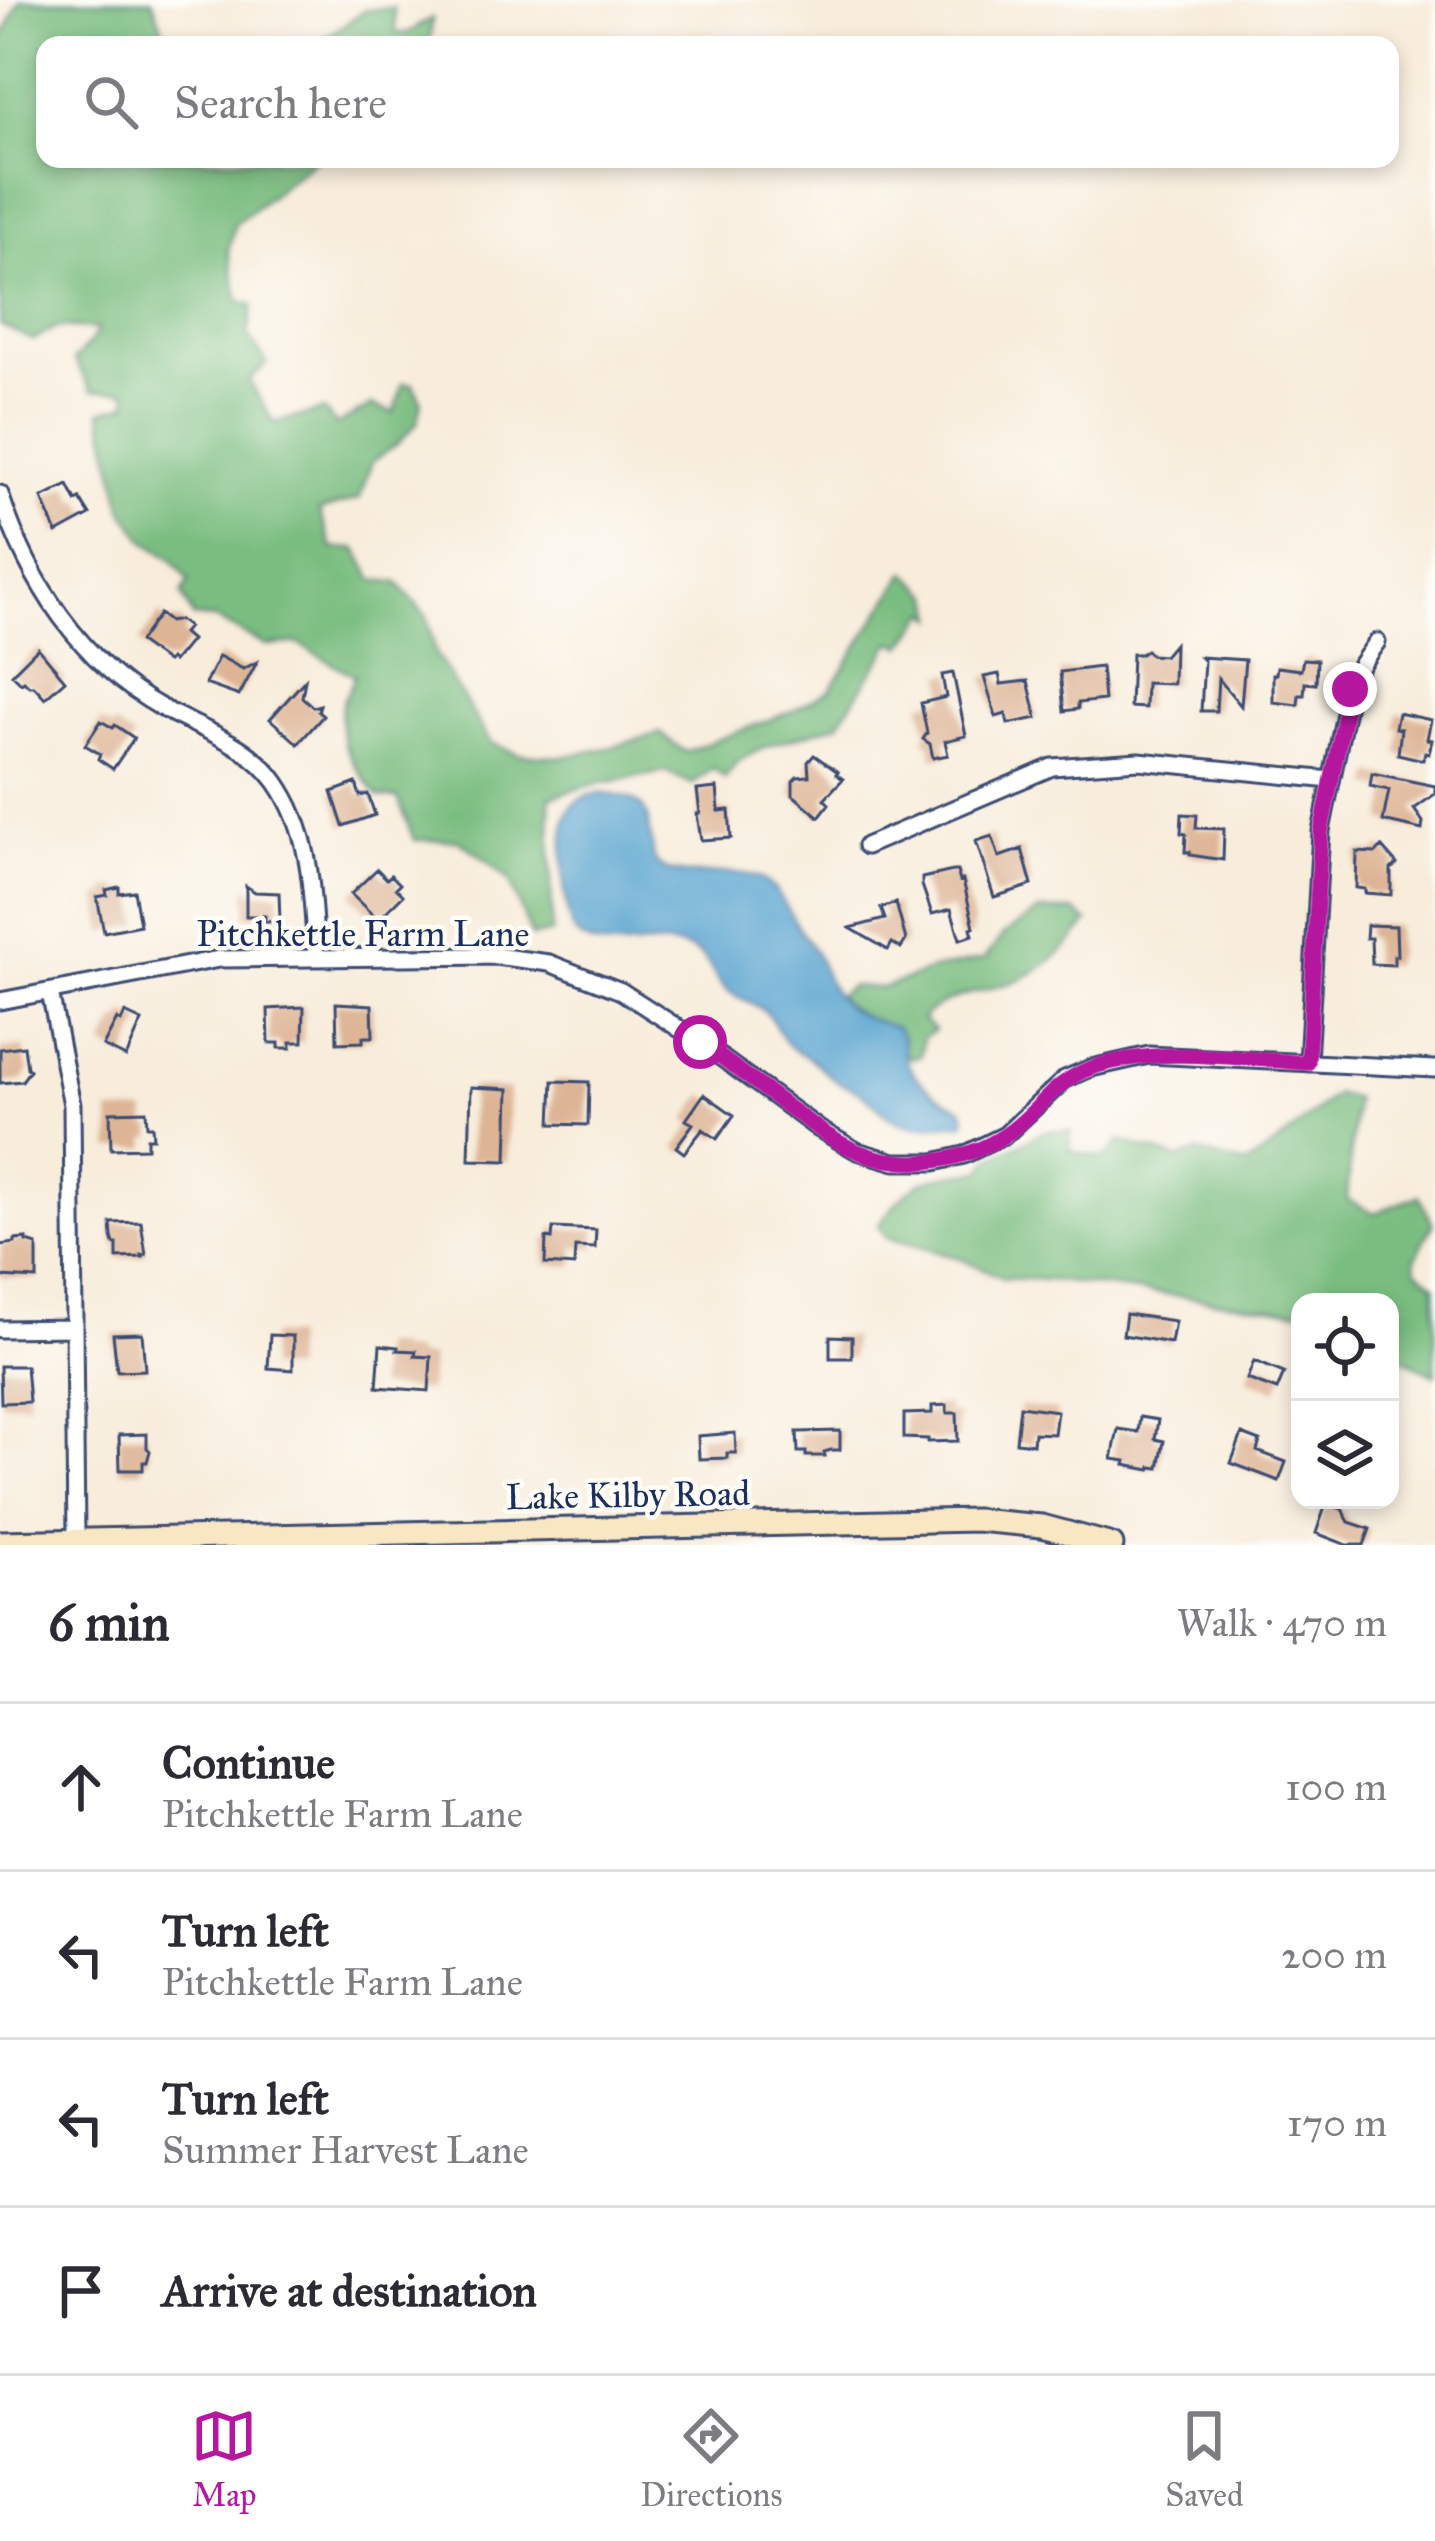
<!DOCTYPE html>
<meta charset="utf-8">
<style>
body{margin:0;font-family:"IM FELL Great Primer",serif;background:#f7f7f7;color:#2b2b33}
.controls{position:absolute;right:36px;bottom:36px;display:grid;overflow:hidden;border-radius:24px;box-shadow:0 6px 18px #0003}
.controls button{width:108px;height:108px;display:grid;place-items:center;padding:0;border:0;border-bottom:3px solid #e1e1e2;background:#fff;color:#2b2b33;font:60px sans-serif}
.stop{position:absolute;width:36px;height:36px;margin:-27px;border:9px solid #b5179e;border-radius:50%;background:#fff}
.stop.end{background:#b5179e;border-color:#fff;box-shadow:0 3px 12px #0008}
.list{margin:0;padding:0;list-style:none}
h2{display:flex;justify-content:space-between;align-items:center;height:156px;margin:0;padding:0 48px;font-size:51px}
h2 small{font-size:39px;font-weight:400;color:#7c7c81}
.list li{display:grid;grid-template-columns:78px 1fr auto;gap:36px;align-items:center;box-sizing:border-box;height:168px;padding:0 48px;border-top:3px solid #e1e1e2}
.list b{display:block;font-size:45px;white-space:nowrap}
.list p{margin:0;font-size:39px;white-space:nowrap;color:#7c7c81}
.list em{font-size:39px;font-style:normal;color:#7c7c81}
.icon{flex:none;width:66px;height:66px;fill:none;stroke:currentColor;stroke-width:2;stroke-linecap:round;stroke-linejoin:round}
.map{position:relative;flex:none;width:1435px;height:1545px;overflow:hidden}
.search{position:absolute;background:#fff;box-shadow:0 6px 18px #0003;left:36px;right:36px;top:36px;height:132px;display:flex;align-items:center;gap:30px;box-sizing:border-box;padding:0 42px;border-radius:24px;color:#7c7c81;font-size:45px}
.sheet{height:828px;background:#fff}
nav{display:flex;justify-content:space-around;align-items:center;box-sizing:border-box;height:168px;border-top:3px solid #e1e1e2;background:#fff;font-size:33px;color:#7c7c81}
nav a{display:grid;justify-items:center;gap:6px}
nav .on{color:#b5179e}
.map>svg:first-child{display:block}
</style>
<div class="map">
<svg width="1435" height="1545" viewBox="0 0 1435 1545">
<rect width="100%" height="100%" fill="#fdfcf7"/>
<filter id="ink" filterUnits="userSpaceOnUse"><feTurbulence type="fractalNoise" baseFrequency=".00833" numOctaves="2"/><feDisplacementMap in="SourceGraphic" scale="24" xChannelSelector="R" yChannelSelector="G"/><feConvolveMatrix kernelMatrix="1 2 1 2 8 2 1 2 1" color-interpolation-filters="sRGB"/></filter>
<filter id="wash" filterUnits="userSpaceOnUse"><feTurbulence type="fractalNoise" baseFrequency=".004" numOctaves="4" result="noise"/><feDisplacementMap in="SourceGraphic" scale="48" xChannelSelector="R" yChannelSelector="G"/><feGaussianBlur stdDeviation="2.7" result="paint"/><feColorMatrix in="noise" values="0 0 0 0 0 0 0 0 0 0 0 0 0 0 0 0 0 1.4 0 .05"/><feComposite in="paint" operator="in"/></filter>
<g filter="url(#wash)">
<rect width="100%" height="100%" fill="#f8ecda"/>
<!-- forest -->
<path fill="#7abd80" stroke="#4a766f" stroke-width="3" d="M 20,0 L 152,0 L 169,45 L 45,45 L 45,159 L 316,159 L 235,224 L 228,250 L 239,301 L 253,305 L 248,335 L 267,363 L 249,381 L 274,423 L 324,410 L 336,425 L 372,405 L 394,413 L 403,383 L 413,384 L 422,403 L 417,423 L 398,443 L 372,462 L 359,499 L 319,511 L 332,548 L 357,549 L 373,580 L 397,582 L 427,617 L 436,654 L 491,743 L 518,754 L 562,757 L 613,747 L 660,733 L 685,752 L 790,712 L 830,690 L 906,572 L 932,596 L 936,618 L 928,612 L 903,646 L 892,642 L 838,724 L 765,747 L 737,762 L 725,778 L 713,768 L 693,784 L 666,772 L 595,784 L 550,797 L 552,933 L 532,937 L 509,880 L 485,859 L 458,840 L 414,840 L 398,798 L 379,797 C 356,769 333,741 343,702 C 346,693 352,684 355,676 L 297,643 L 267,646 L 215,619 L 193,617 L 182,594 L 189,580 L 171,558 L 144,540 L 123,510 L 101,411 L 128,404 L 127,391 L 92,391 L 74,360 L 92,341 L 98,329 L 56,327 L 33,340 L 0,325 L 0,43 Z
M 394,8 L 396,33 L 407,33 L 432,18 L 430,45 L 315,45 L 365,10 Z
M 1039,911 L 1074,911 L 1088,922 C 1068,947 1050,966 1021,979 C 990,992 945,992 922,1019 L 934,1030 L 923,1038 L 921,1055 L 911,1058 L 904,1053 L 903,1038 L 897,1028 C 875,1021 852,1014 837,996 L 851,986 L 882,988 L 932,970 L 985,959 L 1003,935 Z
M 1336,1094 L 1355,1099 L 1347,1199 L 1374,1213 L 1419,1196 L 1433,1224 L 1415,1259 L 1416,1269 L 1435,1285 L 1435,1375 L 1390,1351 L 1390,1302 L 1300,1302 L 1300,1311 L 1049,1280 L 1003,1278 L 960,1258 L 887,1238 L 878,1226 C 915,1176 924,1178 983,1171 L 988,1160 L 1045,1131 L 1071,1131 L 1069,1151 L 1106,1158 L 1120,1141 L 1179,1159 L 1198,1152 L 1247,1165 L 1279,1143 Z"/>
<!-- water -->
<path fill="#56a3cf" stroke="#386996" stroke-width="3" d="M 599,793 C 649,799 646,805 653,850 C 654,858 653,860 660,866 C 686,885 740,861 768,883 C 780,892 786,907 794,920 C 800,931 808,941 814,951 C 825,969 829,993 847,1007 C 860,1017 881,1023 897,1028 C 904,1038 902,1045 905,1056 C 912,1082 940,1098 962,1108 L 966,1116 L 964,1123 C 948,1124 916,1129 901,1123 C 887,1119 876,1103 864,1095 C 857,1089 848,1087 840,1083 C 828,1077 822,1067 812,1060 C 804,1054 795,1052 788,1045 C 780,1037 776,1024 768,1015 C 753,999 733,999 722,986 C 711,974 710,959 694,951 C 660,933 611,961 578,936 C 561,923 559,831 569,811 C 576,799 586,796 599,793 Z"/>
<g id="blocks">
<!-- building -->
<path fill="#ddb494" d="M 68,485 L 76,501 L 80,499 L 90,515 L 57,533 L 42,498 Z
M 159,614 L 169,622 L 179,620 L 188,627 L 183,633 L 191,640 L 173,662 L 170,659 L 167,662 L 139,642 Z
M 1174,644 L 1173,684 L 1146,683 L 1145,708 L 1130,707 L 1132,654 L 1141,654 L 1146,650 L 1151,655 L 1164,656 Z
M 38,648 L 65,680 L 45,698 L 34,686 L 29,686 L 24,681 L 21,683 L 12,674 Z
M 219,656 L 243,669 L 257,662 L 239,696 L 205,684 Z
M 1200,657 L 1245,660 L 1241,706 L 1218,678 L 1216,711 L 1201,711 L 1204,661 Z
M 1303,659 L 1317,660 L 1316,684 L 1305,683 L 1304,695 L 1299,695 L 1298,705 L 1273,702 L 1273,674 L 1276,674 L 1277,667 L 1301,670 Z
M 1101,667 L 1104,700 L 1078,703 L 1078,709 L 1064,711 L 1060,672 Z
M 953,673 L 966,736 L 945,741 L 948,755 L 933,758 L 930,744 L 923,739 L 927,733 L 921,703 L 946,697 L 942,675 Z
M 999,674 L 1001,684 L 1028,681 L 1037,718 L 1008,724 L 1006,714 L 996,717 L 984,677 Z
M 305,680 L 302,697 L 313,707 L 320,705 L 318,711 L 323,716 L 298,744 L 270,719 Z
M 1398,713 L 1431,720 L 1427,739 L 1432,740 L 1429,753 L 1425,752 L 1423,760 L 1398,754 L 1401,729 L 1395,728 Z
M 101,721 L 113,728 L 115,725 L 134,738 L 113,769 L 98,759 L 100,754 L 85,745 Z
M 814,755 L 838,772 L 836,774 L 843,779 L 824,799 L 829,804 L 819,817 L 793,795 L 793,781 L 797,777 L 809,776 L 808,762 Z
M 1372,773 L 1435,786 L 1435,794 L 1414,809 L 1423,822 L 1422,830 L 1383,821 L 1389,790 L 1370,786 Z
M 356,783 L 360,796 L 368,794 L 375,815 L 343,826 L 332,792 Z
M 717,788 L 719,811 L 729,810 L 731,838 L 701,840 L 697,814 L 700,813 L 697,790 Z
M 1182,814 L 1197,815 L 1196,828 L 1224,829 L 1223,860 L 1190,855 L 1190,852 L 1185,852 L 1186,834 L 1181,833 Z
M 992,836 L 999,857 L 1022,849 L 1032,885 L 994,897 L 976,841 Z
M 1382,847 L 1397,864 L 1391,869 L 1391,895 L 1365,893 L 1365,889 L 1356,888 L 1357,852 L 1376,853 Z
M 377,869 L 387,879 L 391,875 L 400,884 L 396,888 L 403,895 L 378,920 L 351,894 Z
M 953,871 L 957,871 L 960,881 L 963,880 L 974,927 L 971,928 L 973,935 L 960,939 L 951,909 L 932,914 L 922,885 L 922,878 Z
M 246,886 L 255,892 L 279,893 L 280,921 L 265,922 L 265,916 L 246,916 Z
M 119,887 L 119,893 L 134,891 L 140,925 L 104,932 L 97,897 L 107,895 L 106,890 Z
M 896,903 L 906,940 L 901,948 L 892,943 L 888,950 L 850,928 L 885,919 L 881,908 Z
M 1367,925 L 1396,926 L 1397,956 L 1394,956 L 1394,965 L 1372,964 L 1371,938 L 1366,938 Z
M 336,1003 L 372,1005 L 373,1037 L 363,1037 L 363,1042 L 337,1043 Z
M 304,1007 L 303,1042 L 291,1042 L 291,1048 L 279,1048 L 279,1043 L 269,1043 L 268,1009 Z
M 125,1013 L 142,1021 L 126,1057 L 103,1046 L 117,1019 L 121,1022 Z
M 24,1046 L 27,1068 L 30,1070 L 22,1081 L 0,1083 L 0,1049 Z
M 553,1081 L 589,1082 L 588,1125 L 551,1124 Z
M 471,1087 L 509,1089 L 507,1161 L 469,1160 Z
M 704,1094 L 734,1115 L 717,1139 L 703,1129 L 684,1153 L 676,1147 L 693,1124 L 686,1120 Z
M 146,1111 L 147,1126 L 152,1126 L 153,1138 L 147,1138 L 147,1148 L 111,1149 L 110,1112 Z
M 141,1222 L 146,1255 L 142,1255 L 143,1257 L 117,1258 L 117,1244 L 114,1244 L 112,1237 L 111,1223 Z
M 553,1228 L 596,1230 L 595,1248 L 575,1247 L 574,1266 L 545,1264 L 546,1238 L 552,1239 Z
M 27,1239 L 27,1242 L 37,1245 L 37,1279 L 1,1277 L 0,1245 L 15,1243 L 15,1240 Z
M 1126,1314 L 1175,1321 L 1171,1343 L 1123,1335 Z
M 142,1333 L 145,1370 L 117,1371 L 113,1334 Z
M 270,1335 L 293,1336 L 293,1370 L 268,1368 Z
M 830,1336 L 852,1337 L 852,1358 L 830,1358 Z
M 380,1345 L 398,1347 L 397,1350 L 416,1351 L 415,1356 L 431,1357 L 429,1391 L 377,1387 Z
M 1254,1361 L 1284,1373 L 1277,1390 L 1247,1379 Z
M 0,1366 L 26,1366 L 29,1402 L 1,1403 Z
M 947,1405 L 947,1413 L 957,1413 L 958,1441 L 928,1442 L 928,1439 L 904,1438 L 904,1414 L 932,1413 L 932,1406 Z
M 1020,1406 L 1057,1411 L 1054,1434 L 1034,1433 L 1033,1444 L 1016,1442 Z
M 1140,1417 L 1158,1420 L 1155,1439 L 1164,1441 L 1159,1468 L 1151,1467 L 1150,1470 L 1125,1465 L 1126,1461 L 1112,1459 L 1118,1429 L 1138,1432 Z
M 840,1431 L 840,1450 L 831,1450 L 824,1452 L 825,1456 L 806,1456 L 806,1452 L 798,1452 L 797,1432 Z
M 735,1433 L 736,1453 L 727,1453 L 727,1458 L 699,1459 L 698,1436 Z
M 147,1434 L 147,1448 L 150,1451 L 147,1462 L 143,1462 L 143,1470 L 120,1470 L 119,1435 Z
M 1242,1434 L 1260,1441 L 1257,1451 L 1286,1462 L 1279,1481 L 1231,1463 Z
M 1326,1504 L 1342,1509 L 1349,1522 L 1370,1529 L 1364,1545 L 1347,1545 L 1316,1533 Z"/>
</g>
</g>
<g filter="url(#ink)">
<use href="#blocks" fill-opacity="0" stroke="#3c4b71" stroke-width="3"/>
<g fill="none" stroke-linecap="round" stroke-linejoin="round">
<defs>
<path id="street" d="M 0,494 C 28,581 80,662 162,708 C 202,730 248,743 276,782 C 313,835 312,897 316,958
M 866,846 L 1052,767 L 1139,761 L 1331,780
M 50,992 L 72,1105 L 76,1540
M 0,1001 L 219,959 L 495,956 L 549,963 L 621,991 L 700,1042 L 819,1129 L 857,1151 L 895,1162 L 934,1162 L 964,1155 L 1005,1135 L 1065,1079 L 1091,1068 L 1149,1055 L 1435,1069
M 1308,1063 L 1321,831 L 1350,689 L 1360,666 L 1377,642
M 0,1329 L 74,1328"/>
<path id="secondary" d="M 0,1542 L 976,1520 L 1042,1526 L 1112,1545"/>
</defs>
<!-- street casing -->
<use href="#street" stroke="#3c4b71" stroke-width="21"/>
<!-- secondary casing -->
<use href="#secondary" stroke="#3c4b71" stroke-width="27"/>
<!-- street -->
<use href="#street" stroke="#fff" stroke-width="15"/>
<!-- secondary -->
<use href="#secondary" stroke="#f9e7c3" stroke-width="21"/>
</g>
</g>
<g fill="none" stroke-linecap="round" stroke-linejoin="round" filter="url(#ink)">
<!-- route -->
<path stroke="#b5179e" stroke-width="15" d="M 700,1042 C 729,1063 759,1085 788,1107 C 810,1122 832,1141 857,1151 C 905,1171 963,1163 1005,1135 C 1038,1113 1052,1082 1091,1068 C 1157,1045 1239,1059 1308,1063 L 1321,832 L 1350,689"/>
</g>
<g text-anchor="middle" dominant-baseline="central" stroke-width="9" stroke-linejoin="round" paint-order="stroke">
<!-- street labels -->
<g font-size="36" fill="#1b2f5e" stroke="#fdfcf7">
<text x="363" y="934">Pitchkettle Farm Lane</text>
<text transform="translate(628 1495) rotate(-1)">Lake Kilby Road</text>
</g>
</g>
</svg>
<div class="controls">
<button><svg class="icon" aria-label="locate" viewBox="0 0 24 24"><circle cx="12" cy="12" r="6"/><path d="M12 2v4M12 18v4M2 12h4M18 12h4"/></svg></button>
<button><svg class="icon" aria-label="layers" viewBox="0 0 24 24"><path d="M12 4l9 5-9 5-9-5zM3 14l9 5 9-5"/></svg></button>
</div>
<div class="stop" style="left:700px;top:1042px"></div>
<div class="stop end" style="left:1350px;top:689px"></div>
<div class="search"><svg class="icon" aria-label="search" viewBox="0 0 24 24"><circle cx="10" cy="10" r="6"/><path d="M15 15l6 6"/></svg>Search here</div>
</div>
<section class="sheet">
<h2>6 min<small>Walk · 470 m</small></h2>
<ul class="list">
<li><svg class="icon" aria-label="ahead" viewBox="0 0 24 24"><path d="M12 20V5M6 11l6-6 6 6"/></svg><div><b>Continue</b><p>Pitchkettle Farm Lane</p></div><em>100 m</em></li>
<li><svg class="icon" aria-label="left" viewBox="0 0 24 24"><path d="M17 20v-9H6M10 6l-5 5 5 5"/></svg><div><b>Turn left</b><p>Pitchkettle Farm Lane</p></div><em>200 m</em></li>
<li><svg class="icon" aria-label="left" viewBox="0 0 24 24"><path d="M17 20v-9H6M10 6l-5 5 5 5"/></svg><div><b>Turn left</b><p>Summer Harvest Lane</p></div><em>170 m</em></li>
<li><svg class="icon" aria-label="arrive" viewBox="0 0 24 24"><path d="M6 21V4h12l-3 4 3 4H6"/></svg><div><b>Arrive at destination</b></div></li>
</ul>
</section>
<nav>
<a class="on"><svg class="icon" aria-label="map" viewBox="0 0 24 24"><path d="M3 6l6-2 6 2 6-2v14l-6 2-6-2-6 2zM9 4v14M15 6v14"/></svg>Map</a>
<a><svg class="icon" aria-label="directions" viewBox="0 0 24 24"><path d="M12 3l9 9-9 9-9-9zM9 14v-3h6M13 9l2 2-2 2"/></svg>Directions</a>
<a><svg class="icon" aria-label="saved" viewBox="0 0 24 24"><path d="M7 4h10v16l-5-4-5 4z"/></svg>Saved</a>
</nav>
